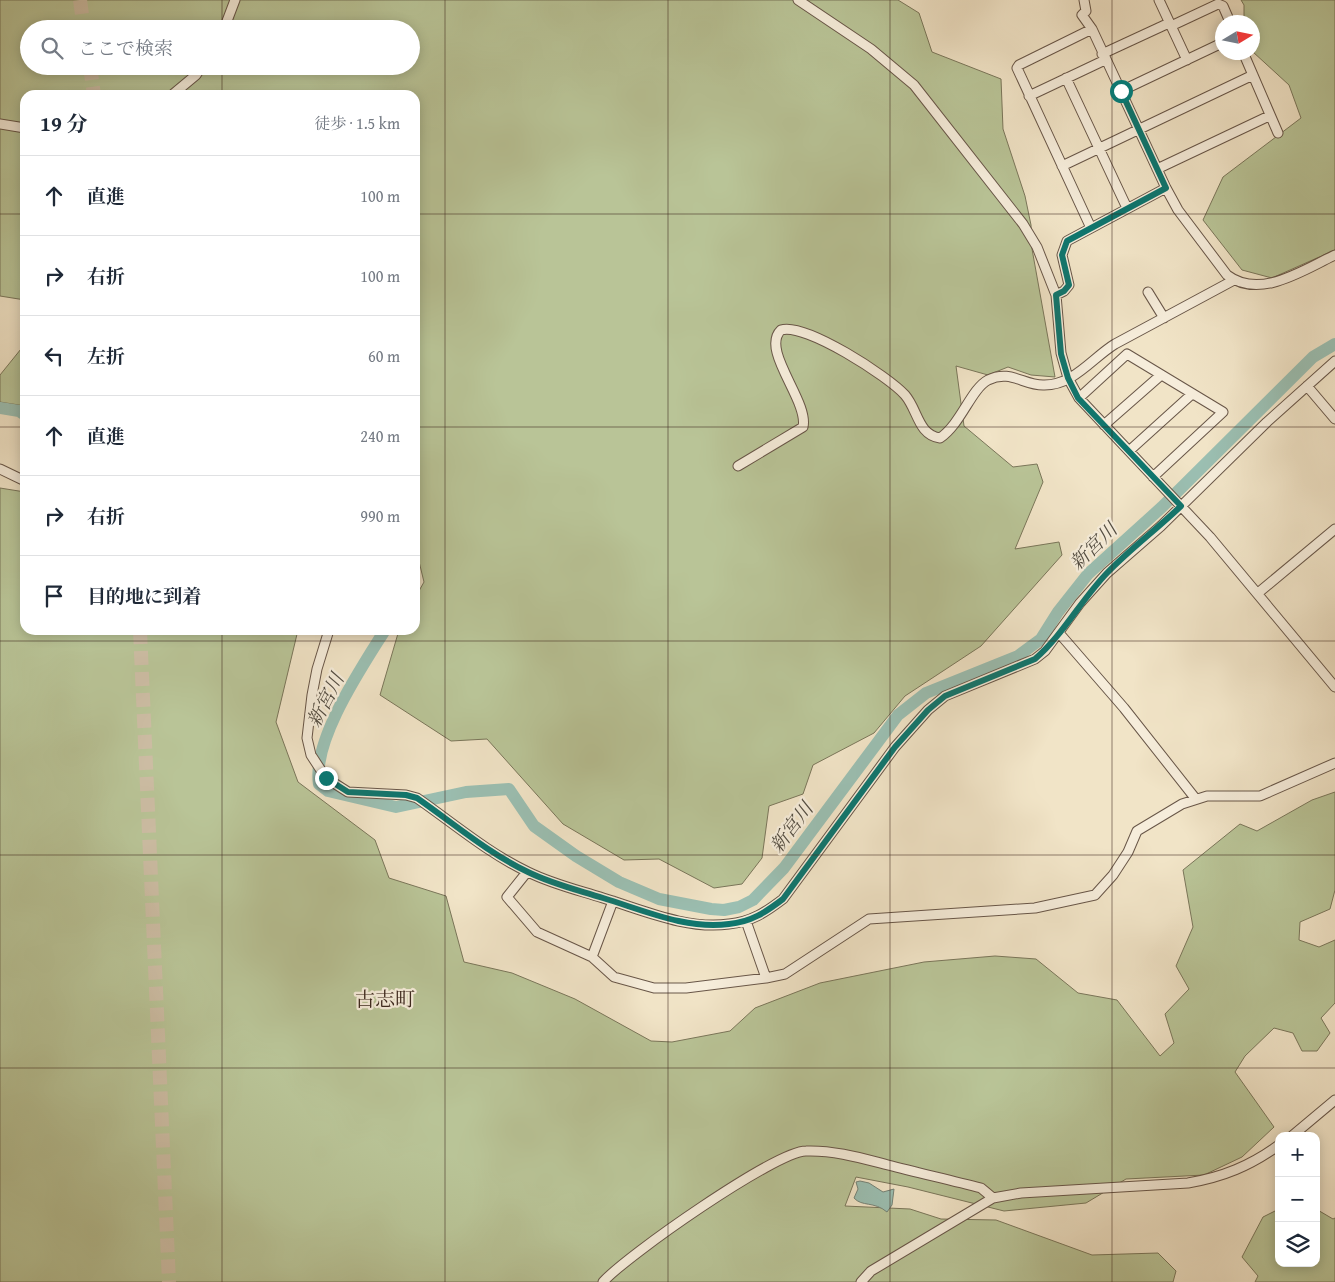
<!DOCTYPE html>
<html lang="ja">
<meta charset="utf-8">
<style>
body{margin:0;font-family:"Gentium Book Plus","Noto Serif JP",serif;background:#f6f6f7;color:#1f2937}
.controls{position:absolute;right:15px;bottom:15px;display:grid;overflow:hidden;border-radius:10px;box-shadow:0 2px 12px #0003}
.controls button{width:45px;height:45px;display:grid;place-items:center;padding:0;border:0;border-bottom:1px solid #e0e1e3;background:#fff;color:#1f2937;font:25px sans-serif}
.compass{position:absolute;left:1215px;top:15px;width:45px;height:45px;border-radius:50%;background:#fff;box-shadow:0 2px 12px #0003;rotate:80deg}
.stop{position:absolute;width:15px;height:15px;margin:-11px;border:4px solid #0f766e;border-radius:50%;background:#fff}
.stop.end{background:#0f766e;border-color:#fff;box-shadow:0 1px 5px #0008}
.list{margin:0;padding:0;list-style:none}
h2{display:flex;justify-content:space-between;align-items:center;height:65px;margin:0;padding:0 20px;font-size:21px}
h2 small{font-size:16px;font-weight:400;color:#747a83}
.list li{display:grid;grid-template-columns:32px 1fr auto;gap:15px;align-items:center;box-sizing:border-box;height:80px;padding:0 20px;border-top:1px solid #e0e1e3}
.list b{display:block;font-size:19px;white-space:nowrap}
.list em{font-size:16px;font-style:normal;color:#747a83}
.icon{flex:none;width:28px;height:28px;fill:none;stroke:currentColor;stroke-width:2;stroke-linecap:round;stroke-linejoin:round}
.map{position:relative;flex:none;width:1335px;height:1282px;overflow:hidden}
.search{position:absolute;background:#fff;box-shadow:0 2px 12px #0003;left:20px;top:20px;width:400px;height:55px;display:flex;align-items:center;gap:12px;box-sizing:border-box;padding:0 18px;border-radius:28px;color:#747a83;font-size:19px}
.panel{position:absolute;background:#fff;box-shadow:0 2px 12px #0003;left:20px;top:90px;width:400px;height:545px;border-radius:15px}
.map>svg:first-child{display:block}
</style>
<div class="map">
<svg width="1335" height="1282" viewBox="0 0 1335 1282">
<rect width="100%" height="100%" fill="#f1e4c7"/>
<filter id="stains"><feTurbulence type="fractalNoise" baseFrequency=".004" numOctaves="4"/><feColorMatrix values="0 0 0 0 .2 0 0 0 0 .09 0 0 0 0 .02 0 0 0 .5 -.17"/></filter>
<radialGradient id="worn" r=".72"><stop offset=".6" stop-color="#630" stop-opacity="0"/><stop offset="1" stop-color="#630" stop-opacity=".3"/></radialGradient>
<!-- green -->
<path fill="#b9c497" stroke="#7a765a" fill-rule="evenodd" d="M 0,0 L 898,0 L 919,13 L 932,52 L 1001,79 L 1003,129 L 1025,196 L 1031,225 L 1032,249 L 1055,377 L 1031,375 L 1008,367 L 988,375 L 956,366 L 964,426 L 1013,467 L 1037,464 L 1043,482 L 1015,549 L 1059,542 L 1062,555 L 981,646 L 905,696 L 874,733 L 813,765 L 803,794 L 769,806 L 762,858 L 742,884 L 714,888 L 659,859 L 624,860 L 563,824 L 487,739 L 451,741 L 380,695 L 399,630 L 415,630 L 415,598 L 424,582 L 415,545 L 415,95 L 25,95 L 25,300 L 0,296 ZM 29,29 L 411,29 L 411,66 L 29,66 Z
M 1241,0 L 1335,0 L 1335,250 L 1272,278 L 1242,270 L 1203,220 L 1223,177 L 1301,118 L 1289,85 L 1253,52 L 1252,22 L 1244,22 L 1244,5 Z
M 25,344 L 25,406 L 0,402 L 0,375 Z
M 0,488 L 25,492 L 25,630 L 298,630 L 276,722 L 298,782 L 375,840 L 389,878 L 446,896 L 464,962 L 512,973 L 575,999 L 651,1041 L 672,1042 L 730,1031 L 755,1008 L 820,983 L 924,962 L 995,956 L 1036,959 L 1078,993 L 1117,1000 L 1160,1056 L 1174,1043 L 1165,1014 L 1189,989 L 1176,966 L 1193,927 L 1183,870 L 1240,824 L 1257,831 L 1312,800 L 1335,792 L 1335,890 L 1330,909 L 1300,922 L 1299,940 L 1319,947 L 1335,940 L 1335,1003 L 1321,1018 L 1330,1033 L 1317,1051 L 1302,1051 L 1293,1033 L 1274,1028 L 1245,1056 L 1235,1072 L 1274,1127 L 1242,1157 L 1204,1175 L 1126,1179 L 1086,1203 L 1004,1211 L 908,1187 L 856,1177 L 845,1206 L 910,1209 L 941,1219 L 996,1220 L 1092,1255 L 1158,1253 L 1176,1271 L 1173,1282 L 0,1282 Z
M 1279,1209 L 1279,1263 L 1316,1263 L 1316,1209 L 1333,1219 L 1335,1218 L 1335,1282 L 1255,1282 L 1258,1276 L 1242,1257 L 1263,1217 Z"/>
<!-- water -->
<path fill="#9bbfb2" stroke="#758276" d="M 860,1181 L 869,1183 L 883,1192 L 894,1189 L 892,1205 L 887,1212 C 874,1201 862,1207 854,1198 L 858,1189 L 856,1182 Z"/>
<g fill="none" stroke-linecap="round" stroke-linejoin="round">
<!-- river -->
<path stroke="#9bbfb2" stroke-width="12" d="M 0,408 L 19,411 L 25,415
M 385,630 C 362,667 312,740 319,784 L 328,791 L 396,807 L 466,792 L 509,789 L 534,826 L 576,856 L 619,882 L 659,899 L 711,909 L 724,910 L 739,907 L 753,900 L 784,868 L 898,715 L 926,693 L 1018,656 L 1041,639 L 1058,612 L 1088,574 L 1162,507 L 1313,357 L 1335,344"/>
<!-- highway-tunnel -->
<path stroke="#cdbea5" stroke-width="14" stroke-dasharray="14 7" stroke-linecap="butt" d="M 80,0 L 84,29
M 90,66 L 94,95
M 140,630 L 169,1282"/>
<defs>
<path id="minor" d="M 798,0 L 871,49 L 914,85 L 1023,224 L 1037,247 L 1056,295 L 1061,353 L 1068,378 L 1079,398 L 1210,537 L 1335,687
M 1084,0 L 1086,11 L 1082,15 L 1092,29 L 1166,188 L 1178,210 L 1227,275 C 1260,300 1303,270 1335,255
M 1159,0 L 1187,60
M 1171,26 L 1218,4 L 1223,6 L 1230,22
M 224,29 L 235,0
M 1243,52 L 1278,133
M 1102,54 L 1169,23
M 1066,78 L 1127,208
M 1121,91 L 1222,43
M 172,95 L 196,75 L 202,66
M 1029,96 L 1105,60
M 0,124 L 25,128
M 1062,166 L 1253,75
M 1157,169 L 1269,116
M 1091,228 L 1017,68 L 1019,65 L 1092,29
M 1148,292 L 1164,318
M 1056,295 L 1064,291 L 1069,285 L 1062,255 L 1067,241 L 1166,188
M 1307,386 L 1335,419
M 1079,398 L 1127,354 L 1223,412 L 1153,477
M 1104,425 L 1161,375
M 1129,451 L 1192,394
M 738,466 L 803,427 C 809,401 760,350 781,330 C 805,322 889,377 905,395 C 918,410 918,435 940,438 C 961,424 971,389 988,380 C 1010,369 1023,385 1043,385 C 1073,386 1092,358 1115,344 L 1234,280
M 0,469 L 25,481
M 1258,593 L 1335,529
M 329,630 L 317,669 L 312,695 L 307,738 L 311,755 L 326,778 L 348,792 L 406,795 L 417,798 C 453,823 488,853 528,872 C 552,884 578,890 603,898 C 643,910 687,930 729,924 C 751,922 766,912 783,899 L 895,747 L 928,710 L 945,696 L 1035,659 L 1045,651 L 1080,603 L 1107,573 L 1161,526 L 1267,422 L 1335,361
M 1059,633 L 1124,708 L 1195,798
M 527,872 L 507,897 L 537,932 L 592,957 L 614,977 L 654,988 L 686,988 L 766,978 L 785,974 L 869,919 L 1035,908 L 1095,895 L 1113,875 L 1128,852 L 1137,831 L 1182,804 L 1207,796 L 1260,796 L 1335,763
M 746,921 L 766,978
M 592,957 L 613,901
M 1292,1136 L 1335,1100
M 603,1282 C 626,1256 776,1151 806,1151 C 834,1150 861,1158 888,1165 C 919,1173 950,1180 981,1188 L 993,1198
M 861,1282 L 871,1271 L 993,1198 L 1021,1193 L 1188,1183 C 1223,1177 1250,1166 1279,1145"/>
</defs>
<!-- minor casing -->
<use href="#minor" stroke="#685648" stroke-width="11"/>
<!-- minor -->
<use href="#minor" stroke="#f6eddb" stroke-width="9"/>
</g>
<g fill="none" stroke-linecap="round" stroke-linejoin="round">
<!-- route -->
<path stroke="#0f766e" stroke-width="6" d="M 326,778 L 348,792 L 406,795 L 417,798 C 453,823 488,853 528,872 C 552,884 578,890 603,898 C 643,910 687,930 729,924 C 751,922 766,912 783,899 L 895,747 L 928,710 L 945,696 L 1035,659 C 1063,635 1081,600 1107,573 C 1130,549 1157,529 1181,506 L 1078,398 L 1068,378 L 1061,354 L 1056,295 L 1064,291 L 1069,285 L 1062,255 L 1067,241 L 1166,188 L 1121,91"/>
</g>
<!-- grid -->
<path fill="none" stroke="#3b271d" stroke-width="1" stroke-opacity="0.55" d="M 222,0 L 222,29M 445,0 L 445,1282M 668,0 L 668,1282M 890,0 L 890,1282M 1112,0 L 1112,1282M 222,66 L 222,95M 0,214 L 25,214M 415,214 L 1335,214M 0,427 L 25,427M 415,427 L 1335,427M 222,630 L 222,1282M 0,641 L 1335,641M 0,855 L 1335,855M 0,1068 L 1335,1068"/>
<g text-anchor="middle" dominant-baseline="central" stroke-width="4.5" stroke-linejoin="round" paint-order="stroke">
<!-- water labels -->
<g font-size="19" font-style="italic" fill="#534d42" stroke="#f6eddb">
<text transform="translate(1093 546) rotate(-45)">新宮川</text>
<text transform="translate(325 700) rotate(-63)">新宮川</text>
<text transform="translate(791 827) rotate(-53)">新宮川</text>
</g>
<!-- quarter labels -->
<g font-size="20" fill="#3b271d" stroke="#f6eddb">
<text x="385" y="998">古志町</text>
</g>
</g>
<rect width="100%" height="100%" filter="url(#stains)"/>
<rect width="100%" height="100%" fill="url(#worn)"/>
</svg>
<div class="controls">
<button>+</button>
<button>−</button>
<button><svg class="icon" aria-label="layers" viewBox="0 0 24 24"><path d="M12 4l9 5-9 5-9-5zM3 14l9 5 9-5"/></svg></button>
</div>
<svg class="compass" viewBox="-18 -18 36 36"><path d="M0-13l5 13h-10z" fill="#e53935"/><path d="M0 13l5-13h-10z" fill="#747a83"/></svg>
<div class="stop" style="left:1121px;top:91px"></div>
<div class="stop end" style="left:326px;top:778px"></div>
<div class="search"><svg class="icon" aria-label="search" viewBox="0 0 24 24"><circle cx="10" cy="10" r="6"/><path d="M15 15l6 6"/></svg>ここで検索</div>
<section class="panel">
<h2>19 分<small>徒歩 · 1.5 km</small></h2>
<ul class="list">
<li><svg class="icon" aria-label="ahead" viewBox="0 0 24 24"><path d="M12 20V5M6 11l6-6 6 6"/></svg><div><b>直進</b></div><em>100 m</em></li>
<li><svg class="icon" aria-label="right" viewBox="0 0 24 24"><path d="M7 20v-9h11M14 6l5 5-5 5"/></svg><div><b>右折</b></div><em>100 m</em></li>
<li><svg class="icon" aria-label="left" viewBox="0 0 24 24"><path d="M17 20v-9H6M10 6l-5 5 5 5"/></svg><div><b>左折</b></div><em>60 m</em></li>
<li><svg class="icon" aria-label="ahead" viewBox="0 0 24 24"><path d="M12 20V5M6 11l6-6 6 6"/></svg><div><b>直進</b></div><em>240 m</em></li>
<li><svg class="icon" aria-label="right" viewBox="0 0 24 24"><path d="M7 20v-9h11M14 6l5 5-5 5"/></svg><div><b>右折</b></div><em>990 m</em></li>
<li><svg class="icon" aria-label="arrive" viewBox="0 0 24 24"><path d="M6 21V4h12l-3 4 3 4H6"/></svg><div><b>目的地に到着</b></div></li>
</ul>
</section>
</div>
